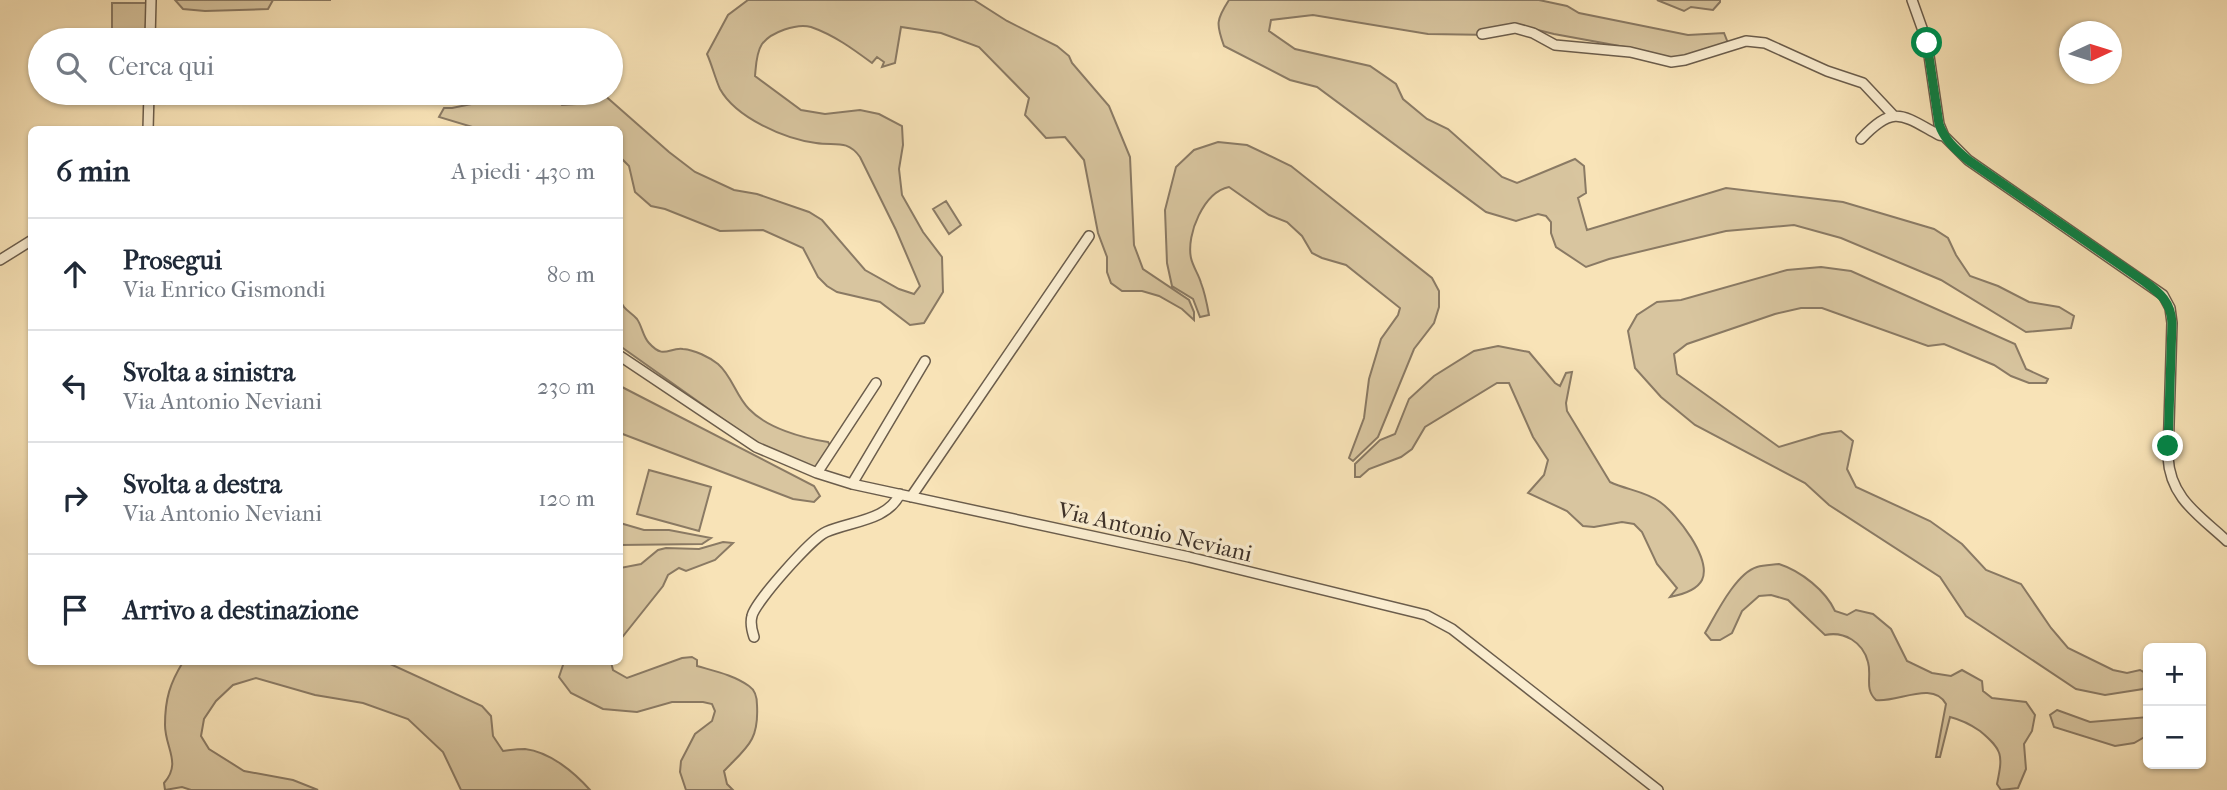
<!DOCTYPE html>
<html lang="it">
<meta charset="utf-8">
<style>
body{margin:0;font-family:"IM FELL French Canon",serif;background:#f2f2f3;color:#1f2937}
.controls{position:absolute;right:21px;bottom:21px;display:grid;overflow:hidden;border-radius:10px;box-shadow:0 2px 5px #0004}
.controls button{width:63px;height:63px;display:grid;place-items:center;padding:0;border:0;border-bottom:2px solid #e0e1e3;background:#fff;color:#1f2937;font:35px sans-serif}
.compass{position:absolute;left:2059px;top:21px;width:63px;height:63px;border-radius:50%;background:#fff;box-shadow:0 2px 5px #0004;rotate:86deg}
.stop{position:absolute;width:21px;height:21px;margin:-16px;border:5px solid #0b8043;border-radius:50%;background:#fff}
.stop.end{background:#0b8043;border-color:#fff;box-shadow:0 2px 7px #0008}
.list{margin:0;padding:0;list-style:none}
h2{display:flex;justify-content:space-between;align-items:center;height:91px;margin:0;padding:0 28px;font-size:30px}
h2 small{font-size:23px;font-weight:400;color:#747a83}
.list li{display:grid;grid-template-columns:46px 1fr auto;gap:21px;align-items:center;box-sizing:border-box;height:112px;padding:0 28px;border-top:2px solid #e0e1e3}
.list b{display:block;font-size:26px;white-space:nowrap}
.list p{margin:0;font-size:23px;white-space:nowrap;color:#747a83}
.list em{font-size:23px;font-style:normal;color:#747a83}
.icon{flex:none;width:38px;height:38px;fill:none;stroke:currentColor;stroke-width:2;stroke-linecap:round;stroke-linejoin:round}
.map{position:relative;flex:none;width:2227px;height:790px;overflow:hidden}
.search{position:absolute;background:#fff;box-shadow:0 2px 5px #0004;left:28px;top:28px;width:595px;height:77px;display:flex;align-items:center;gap:18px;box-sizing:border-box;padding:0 24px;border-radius:38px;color:#747a83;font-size:26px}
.panel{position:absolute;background:#fff;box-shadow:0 2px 5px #0004;left:28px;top:126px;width:595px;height:539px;border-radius:10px}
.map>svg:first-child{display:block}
</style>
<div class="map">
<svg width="2227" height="790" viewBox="0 0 2227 790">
<rect width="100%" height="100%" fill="#f8e3b7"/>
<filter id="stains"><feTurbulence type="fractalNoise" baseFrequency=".00286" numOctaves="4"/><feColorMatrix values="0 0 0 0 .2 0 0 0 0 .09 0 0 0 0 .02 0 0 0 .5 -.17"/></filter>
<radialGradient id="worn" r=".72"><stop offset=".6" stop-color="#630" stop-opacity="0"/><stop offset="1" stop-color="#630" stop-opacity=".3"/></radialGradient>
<!-- green -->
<path fill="#d8c59f" stroke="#8a7a64" stroke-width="2" d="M 175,0 L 331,0 L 273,0 L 268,9 L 205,11 L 183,9 Z
M 748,0 L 974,0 L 1007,21 L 1057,46 L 1069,56 L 1072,63 L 1109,106 L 1130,157 L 1134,245 L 1143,269 L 1189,300 L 1194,312 L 1194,320 L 1182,309 L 1159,296 L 1142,291 L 1122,291 L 1111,283 L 1107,272 L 1107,257 L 1098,233 L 1084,160 L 1065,137 L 1046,138 L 1025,115 L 1029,98 L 979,47 L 941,33 L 901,27 L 895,63 L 882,67 L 884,62 L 877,57 L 872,63 C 853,49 834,35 811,27 C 797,23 771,32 762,44 C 756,53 756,66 755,76 L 801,110 L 825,114 L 860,110 L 879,114 L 902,126 L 903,145 L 899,169 L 902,195 L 923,232 L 942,257 L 943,292 L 924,323 L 910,325 L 880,302 L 837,292 L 827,286 L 818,277 L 803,248 L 763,230 L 720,231 L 665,209 L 651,206 L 635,192 L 629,166 L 620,157 L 620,130 L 479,129 L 439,117 L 444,108 L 452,108 L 481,102 L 485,97 L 503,93 L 550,93 L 562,105 L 591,103 L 596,93 L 602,93 L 669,152 L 695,172 L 734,190 L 757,194 L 809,212 L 822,220 L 865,270 L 899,289 L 914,294 L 920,286 L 896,230 L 860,157 C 847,139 835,146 816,143 C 785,139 736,118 720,89 C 715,78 712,65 707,54 L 728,15 Z
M 1229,0 L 1539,0 L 1567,6 L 1579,13 L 1688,35 L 1724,33 L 1728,43 L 1678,58 L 1658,57 L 1636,49 L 1554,34 L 1526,27 L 1493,35 L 1428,34 L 1313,15 L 1271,20 L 1269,31 L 1295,49 L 1370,66 L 1396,84 L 1403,99 L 1427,119 L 1448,129 L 1502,177 L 1517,183 L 1575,159 L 1584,166 L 1586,193 L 1578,198 L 1587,230 L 1726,188 L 1843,202 L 1934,229 L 1948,238 L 1956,255 L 1970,276 L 1998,286 L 2029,302 L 2059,307 L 2074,316 L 2071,328 L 2026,332 L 1941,280 L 1841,238 L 1794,225 L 1726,231 L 1609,259 L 1586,267 L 1556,247 L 1551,233 L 1551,222 L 1546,216 L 1538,214 L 1516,221 L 1486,212 L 1317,87 L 1290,80 L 1224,46 C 1216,24 1216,20 1229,0 Z
M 1657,0 L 1720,0 L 1720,2 L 1713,10 L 1691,7 L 1684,11 Z
M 112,3 L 147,3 L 145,40 L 112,40 Z
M 1218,142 L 1247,145 L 1291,166 L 1432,278 L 1439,291 L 1439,307 L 1434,323 L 1414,349 L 1378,437 L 1353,461 L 1349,458 L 1364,418 L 1369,379 L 1381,339 L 1398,315 L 1400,308 L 1346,265 L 1322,258 L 1312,253 L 1302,236 L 1287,222 L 1269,215 L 1229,187 C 1204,192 1186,234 1191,258 C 1193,267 1199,275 1201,283 C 1205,293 1207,304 1209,315 L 1200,317 L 1193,299 L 1172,286 L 1167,263 L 1165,210 L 1176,167 L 1194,150 Z
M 946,201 L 961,225 L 949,234 L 933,209 Z
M 1821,267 L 1851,271 L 2015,344 L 2026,369 L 2048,379 L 2046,383 L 2029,383 L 2011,376 L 1994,365 L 1944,344 L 1928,346 L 1822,308 L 1801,308 L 1775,314 L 1687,344 L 1674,354 L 1677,374 L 1779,447 L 1822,434 L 1841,431 L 1853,441 L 1847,469 L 1856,487 L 1930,521 L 1962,544 L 1986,570 L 2021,584 L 2051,628 L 2068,648 L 2113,670 L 2127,673 L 2140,670 L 2147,674 L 2148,681 L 2143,689 L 2105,695 L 2076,689 L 1966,616 L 1940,577 L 1829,505 L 1805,483 L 1695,425 L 1661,397 L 1635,368 L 1628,331 L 1637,315 L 1657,302 L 1681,300 L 1787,270 Z
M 620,299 C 623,310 630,311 637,319 C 642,326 643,337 649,343 C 664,360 669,347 683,349 C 695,350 709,357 718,364 C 732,376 736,396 749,409 C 767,428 802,438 828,442 L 831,447 L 819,468 L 812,469 L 758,444 L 620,346 Z
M 1498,346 L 1529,352 L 1555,383 L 1560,386 L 1566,373 L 1572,372 L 1566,403 L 1567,411 L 1610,482 C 1627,490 1645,491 1660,502 C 1677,514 1712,559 1702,580 C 1697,590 1680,595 1670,597 L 1677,588 L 1657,564 L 1642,532 L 1634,524 L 1622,522 L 1594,527 L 1583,526 L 1567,511 L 1528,493 L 1544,475 L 1548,460 L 1533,437 L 1509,383 L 1497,383 L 1425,427 L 1412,449 L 1401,457 L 1369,469 L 1360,477 L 1355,477 L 1355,464 L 1380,440 L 1395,434 L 1409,399 L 1434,376 L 1474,351 Z
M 620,386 L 814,486 L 820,496 L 814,502 L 793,499 L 620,433 Z
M 649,470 L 711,487 L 699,531 L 637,514 Z
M 620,523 L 644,530 L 669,530 L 711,538 L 702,544 L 620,545 Z
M 723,542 L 733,543 L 715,560 L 686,571 L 679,568 L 668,575 L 663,586 L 620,640 L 620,568 L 641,564 L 658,550 L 666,548 L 699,549 Z
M 1779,564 C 1801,571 1826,591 1835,611 L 1847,615 L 1856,610 L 1873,614 L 1891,629 L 1907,661 L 1932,673 L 1951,676 L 1962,670 L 1982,681 L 1983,691 L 1992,698 L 2026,702 L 2035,715 L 2032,731 L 2024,744 L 2026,769 L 2018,788 L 2001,790 L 1997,784 C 2003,755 2003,750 1980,731 C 1970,724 1962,720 1950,717 L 1940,757 L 1936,757 L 1946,704 C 1933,680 1897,703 1876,700 C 1864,689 1872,676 1868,662 C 1863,642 1844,631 1825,635 L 1788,600 L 1771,595 L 1759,596 L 1742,611 L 1732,633 L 1720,640 L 1711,640 L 1705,633 C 1716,614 1736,573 1757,567 C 1764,565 1772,565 1779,564 Z
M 692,657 L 697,660 L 697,666 C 714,671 734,675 749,686 C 755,690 757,698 757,705 C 759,741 747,747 724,771 L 727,784 L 733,790 L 686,790 L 680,772 L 681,761 L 695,734 L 712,721 L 715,711 L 712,704 L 703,702 L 672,702 L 637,712 L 603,709 L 571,693 L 559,677 L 564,662 L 611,662 L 613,670 L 627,678 L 682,658 Z
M 183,662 L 386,662 L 482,706 L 491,716 L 493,736 L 503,751 C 510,750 518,749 525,749 C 550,752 574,772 590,790 L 461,790 L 443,752 L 408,719 L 363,703 L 315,695 L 256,678 L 233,685 L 216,701 L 204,719 L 201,736 L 209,749 L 244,771 L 293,780 L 318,790 L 191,790 L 182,787 L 165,790 L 164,783 C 182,763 165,748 165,725 C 165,699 170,683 183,662 Z
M 2057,710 L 2090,722 L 2148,717 L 2148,735 L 2134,743 L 2115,746 L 2054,727 L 2050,715 Z"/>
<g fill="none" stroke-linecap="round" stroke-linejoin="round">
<defs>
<path id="minor" d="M 1912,0 L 1927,42 L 1939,124 L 1944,136
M 1482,34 L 1515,28 L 1533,33 L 1555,45 L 1630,52 L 1671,62 L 1685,60 L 1746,41 L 1765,43 L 1827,71 L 1863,83 L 1894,116
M 150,40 L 151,0
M 148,130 L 149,93
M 1861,139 C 1894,104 1902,115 1939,135 L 1944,136 L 1968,160 L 2163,295 L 2170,308 L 2172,323 L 2168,457 C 2170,498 2199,515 2227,541
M 0,260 L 32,240
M 620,356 L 756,447 L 817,473 L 852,484 L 1189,557 L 1426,615 L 1452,629 L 1658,790
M 817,473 L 876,383
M 852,484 L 925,361
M 911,497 L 1089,236
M 754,637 C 752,631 750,623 752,616 C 755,602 812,538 826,532 C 851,521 887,521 900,494"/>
</defs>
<!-- minor casing -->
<use href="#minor" stroke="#6b5d4c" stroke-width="12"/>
<!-- minor -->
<use href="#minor" stroke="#faedd0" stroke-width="9"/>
</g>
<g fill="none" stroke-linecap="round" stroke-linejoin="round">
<!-- route -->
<path stroke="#0b8043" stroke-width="9" d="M 1927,43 L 1939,124 C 1944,139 1955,149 1968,160 L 2145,282 C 2160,293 2171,302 2172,323 L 2168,446"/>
</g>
<g text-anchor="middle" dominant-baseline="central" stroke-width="7" stroke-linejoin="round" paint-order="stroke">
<!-- street labels -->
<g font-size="23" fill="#3c3028" stroke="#faedd0">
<text transform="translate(1155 532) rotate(13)">Via Antonio Neviani</text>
</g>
</g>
<rect width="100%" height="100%" filter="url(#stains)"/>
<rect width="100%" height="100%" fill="url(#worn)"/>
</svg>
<div class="controls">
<button>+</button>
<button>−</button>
</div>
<svg class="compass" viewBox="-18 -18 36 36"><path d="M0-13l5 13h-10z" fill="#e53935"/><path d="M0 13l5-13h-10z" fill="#747a83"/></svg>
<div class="stop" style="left:1927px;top:43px"></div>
<div class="stop end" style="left:2168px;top:446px"></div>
<div class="search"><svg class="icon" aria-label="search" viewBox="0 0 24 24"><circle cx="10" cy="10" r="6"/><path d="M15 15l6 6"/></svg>Cerca qui</div>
<section class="panel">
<h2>6 min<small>A piedi · 430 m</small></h2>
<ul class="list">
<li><svg class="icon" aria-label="ahead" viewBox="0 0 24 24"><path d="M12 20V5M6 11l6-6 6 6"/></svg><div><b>Prosegui</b><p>Via Enrico Gismondi</p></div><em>80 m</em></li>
<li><svg class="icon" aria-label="left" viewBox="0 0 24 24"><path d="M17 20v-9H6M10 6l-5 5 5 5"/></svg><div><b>Svolta a sinistra</b><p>Via Antonio Neviani</p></div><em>230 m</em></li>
<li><svg class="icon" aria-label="right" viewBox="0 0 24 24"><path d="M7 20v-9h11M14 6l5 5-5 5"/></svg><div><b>Svolta a destra</b><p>Via Antonio Neviani</p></div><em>120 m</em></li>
<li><svg class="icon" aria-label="arrive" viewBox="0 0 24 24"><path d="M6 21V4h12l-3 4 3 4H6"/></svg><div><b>Arrivo a destinazione</b></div></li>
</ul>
</section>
</div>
